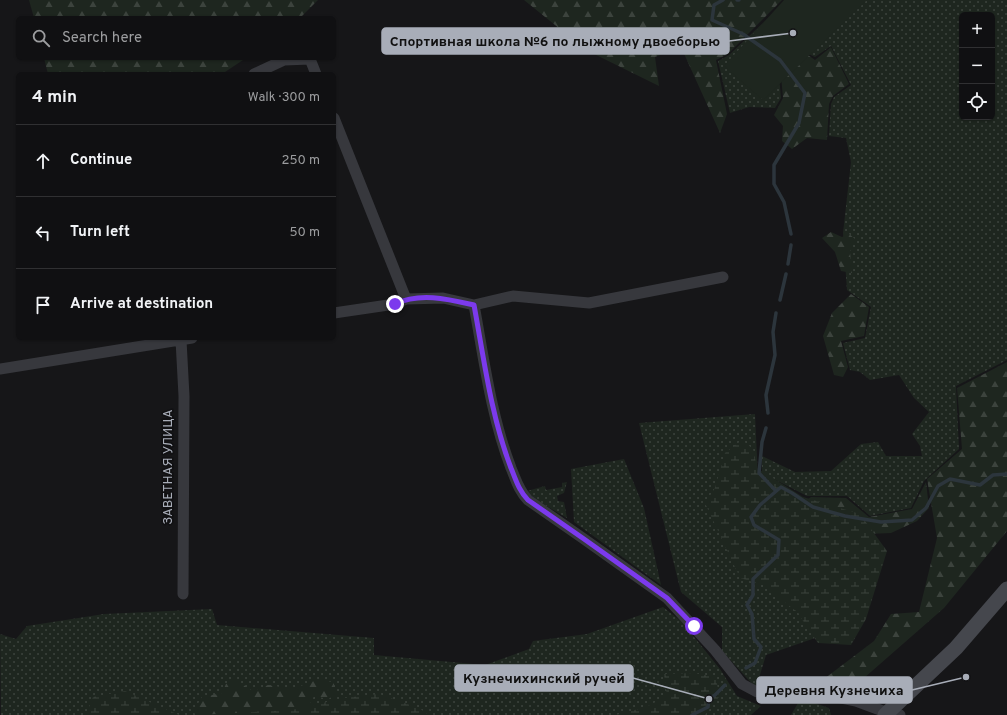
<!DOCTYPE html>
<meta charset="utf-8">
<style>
body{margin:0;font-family:Overpass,sans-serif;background:#1e1e20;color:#f1f3f6}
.controls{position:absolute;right:12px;top:12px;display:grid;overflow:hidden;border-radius:6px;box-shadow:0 1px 3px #0004}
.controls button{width:36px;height:36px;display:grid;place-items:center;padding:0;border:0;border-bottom:1px solid #303032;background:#101012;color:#f1f3f6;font:20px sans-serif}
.stop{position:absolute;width:12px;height:12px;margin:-9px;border:3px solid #7c3aed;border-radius:50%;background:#fff}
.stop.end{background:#7c3aed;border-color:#fff;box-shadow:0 1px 4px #0008}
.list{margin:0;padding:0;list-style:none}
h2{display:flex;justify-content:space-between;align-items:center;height:52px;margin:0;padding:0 16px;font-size:17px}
h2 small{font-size:13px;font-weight:400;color:#9c9d9f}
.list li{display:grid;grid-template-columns:26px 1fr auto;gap:12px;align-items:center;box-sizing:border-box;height:72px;padding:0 16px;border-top:1px solid #303032}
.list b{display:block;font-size:15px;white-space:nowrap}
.list em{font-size:13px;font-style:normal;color:#9c9d9f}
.icon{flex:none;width:22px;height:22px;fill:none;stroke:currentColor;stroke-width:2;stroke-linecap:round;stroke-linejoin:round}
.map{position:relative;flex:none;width:1007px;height:715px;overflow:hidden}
.search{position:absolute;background:#101012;box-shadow:0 1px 3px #0004;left:16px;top:16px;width:320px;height:44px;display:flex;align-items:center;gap:10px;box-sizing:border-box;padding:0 14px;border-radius:6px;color:#9c9d9f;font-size:15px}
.panel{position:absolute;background:#101012;box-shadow:0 1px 3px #0004;left:16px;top:72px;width:320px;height:268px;border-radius:6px}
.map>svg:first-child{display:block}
</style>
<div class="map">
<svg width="1007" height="715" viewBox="0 0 1007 715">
<defs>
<pattern id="grass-dots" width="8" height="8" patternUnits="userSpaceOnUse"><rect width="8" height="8" fill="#1e261f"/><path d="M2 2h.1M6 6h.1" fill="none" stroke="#3c433d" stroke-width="1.8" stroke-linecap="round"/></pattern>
<pattern id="forest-firs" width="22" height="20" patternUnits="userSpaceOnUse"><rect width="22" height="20" fill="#1e261f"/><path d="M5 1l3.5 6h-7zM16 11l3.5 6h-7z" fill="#3c433d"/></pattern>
<pattern id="wetland-marsh" width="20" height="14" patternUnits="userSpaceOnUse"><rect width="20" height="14" fill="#1e261f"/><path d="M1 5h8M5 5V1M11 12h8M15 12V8" fill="none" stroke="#3c433d"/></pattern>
</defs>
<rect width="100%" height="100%" fill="#161618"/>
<!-- grass -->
<path fill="url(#grass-dots)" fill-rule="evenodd" d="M 851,0 L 1007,0 L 1007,360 L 956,386 L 959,449 L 924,481 L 911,508 L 870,516 L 847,496 L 807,496 L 762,473 L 762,456 L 795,472 L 831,471 L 861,444 L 878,442 L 886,456 L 922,456 L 920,446 L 912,434 L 929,412 L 914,398 L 899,375 L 870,380 L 860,372 L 850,370 L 843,343 L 865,338 L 871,307 L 847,290 L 843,233 L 851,162 L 846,138 L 829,136 L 831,104 L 834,97 L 851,85 L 831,46 L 815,57 L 802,51 L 779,76 L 781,98 L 775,108 L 749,107 L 730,113 L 718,61 L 729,55 L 779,8 ZM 962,15 L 992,15 L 992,117 L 962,117 Z
M 755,414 L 758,479 L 821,636 L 766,655 L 756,688 L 722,651 L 722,627 L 681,592 L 639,423 Z
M 624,459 L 644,508 L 661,585 L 574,522 L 571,469 Z
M 567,482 L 564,493 L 557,496 L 558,501 L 564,502 L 567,518 L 536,500 L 527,491 L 545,486 L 546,490 L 562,487 L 562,483 Z
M 663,607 L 682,622 L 720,669 L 737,696 L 761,706 L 751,715 L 1,715 L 0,634 L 16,639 L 27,626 L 104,614 L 212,609 L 217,625 L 374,638 L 374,655 L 485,665 L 529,649 L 533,641 L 587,634 Z
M 812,702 L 829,708 L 831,715 L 791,715 L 798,703 Z"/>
<!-- forest -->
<path fill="url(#forest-firs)" d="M 29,0 L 318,0 L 300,18 L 34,18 Z
M 524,0 L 782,0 L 728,54 L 716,60 L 727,114 L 720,133 L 681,47 L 655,57 L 659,86 L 586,50 Z
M 831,47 L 849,84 L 833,96 L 829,104 L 827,140 L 807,138 L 792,149 L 782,141 L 783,126 L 774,115 L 783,98 L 781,75 L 805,53 L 815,60 Z
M 44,58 L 246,58 L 222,74 L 48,74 Z
M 831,232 L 842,237 L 849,234 L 855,239 L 850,252 L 852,273 L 841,271 L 835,252 L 822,238 Z
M 851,294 L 869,307 L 864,336 L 841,341 L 848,367 L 843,377 L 834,375 L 823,336 L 832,313 Z
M 1007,362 L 1007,531 L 944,608 L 848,692 L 820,682 L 874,641 L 891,614 L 919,612 L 937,538 L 927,479 L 962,449 L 957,388 Z
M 926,482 L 929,508 L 917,521 L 891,533 L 867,534 L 798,506 L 811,497 L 846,498 L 869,517 L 912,509 Z
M 234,679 L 253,691 L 268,685 L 293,689 L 316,680 L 333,682 L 338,694 L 328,699 L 314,696 L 307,710 L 288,715 L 195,715 L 194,710 L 202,697 L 222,693 L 226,684 Z"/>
<!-- wetland -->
<path fill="url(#wetland-marsh)" d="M 742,440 L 753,449 L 757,468 L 803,497 L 860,514 L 887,551 L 866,619 L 851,645 L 818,643 L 797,612 L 763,585 L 740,578 L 705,503 L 715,488 L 725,453 Z
M 694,673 L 716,677 L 719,697 L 705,715 L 616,715 L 646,707 L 667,696 L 664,674 Z
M 125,691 L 179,715 L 86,715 L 93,697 Z
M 379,694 L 419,708 L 429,715 L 197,715 L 292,710 L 344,698 Z"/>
<!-- park -->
<path fill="#1e261f" d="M 784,0 L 867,0 L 763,100 L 724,66 Z"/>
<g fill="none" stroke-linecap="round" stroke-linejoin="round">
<!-- stream -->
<path stroke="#2c353c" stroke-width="3.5" d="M 723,0 L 714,5 L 712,20 L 743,34 L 780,60 L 805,93 L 799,123 L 774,165 L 774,184 L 784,202 L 791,234
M 737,0 L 739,0
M 788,264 L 791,245
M 780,300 L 786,274
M 768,413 L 766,395 L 775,355 L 773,332 L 776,313
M 766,428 L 762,442 L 759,473 L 776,491
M 746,668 L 755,663 L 761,647 L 754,639 L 752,614 L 747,605 L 753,595 L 753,579 L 778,555 L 779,540 L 754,525 L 751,517 L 760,505 L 781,487 L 792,493 L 813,507 L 845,516 L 881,522 L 912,520 L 926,508 L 938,486 L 950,479 L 980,485 L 993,475 L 1007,474
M 692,715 L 708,707 L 709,699 L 715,695 L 725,685"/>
<!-- street -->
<path stroke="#37383d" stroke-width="11" d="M 254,74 L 284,60 L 310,59 L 316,74
M 334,118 L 406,299 L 395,304 L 334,313
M 406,299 L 443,298 L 474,305 L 513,296 L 589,303 L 723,277
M 474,305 C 484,359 491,416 511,468 C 516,480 519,491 528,500 L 584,539 L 667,598 L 715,650 L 742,684 L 757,692 L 808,691 L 856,701 L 888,713 L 900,715
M 181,340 L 184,396 L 183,594
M 0,369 L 192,338"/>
<!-- secondary -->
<path stroke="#45474d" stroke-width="15" d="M 885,715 L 956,648 L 1007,589"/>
</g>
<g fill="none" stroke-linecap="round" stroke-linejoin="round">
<!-- route -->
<path stroke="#7c3aed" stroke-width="5" d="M 395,304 C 420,292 448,299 474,305 C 484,359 491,416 511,468 C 516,480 519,491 528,500 L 584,539 L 667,598 L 694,626"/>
</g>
<g text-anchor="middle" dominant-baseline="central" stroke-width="3.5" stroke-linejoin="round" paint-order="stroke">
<!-- street labels -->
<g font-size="13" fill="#a8adb8" stroke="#111113">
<text transform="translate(169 467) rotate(-90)">ЗАВЕТНАЯ УЛИЦА</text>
</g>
</g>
<!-- callouts -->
<path fill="none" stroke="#a8adb8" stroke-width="1.5" d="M793 33L729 41M709 699L633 678M966 677L912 690"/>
<g fill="#a8adb8" stroke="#111113" stroke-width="1.5">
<circle cx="793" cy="33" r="4"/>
<circle cx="709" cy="699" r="4"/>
<circle cx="966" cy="677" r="4"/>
</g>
<g fill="#a8adb8" stroke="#a8adb8" stroke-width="1.5">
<rect x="382" y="28" width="347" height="26" rx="4"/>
<rect x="455" y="665" width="178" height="26" rx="4"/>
<rect x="757" y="677" width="155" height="26" rx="4"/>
</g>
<g font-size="14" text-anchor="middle" font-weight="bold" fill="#111">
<text x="555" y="46">Спортивная школа №6 по лыжному двоеборью</text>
<text x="544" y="683">Кузнечихинский ручей</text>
<text x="834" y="695">Деревня Кузнечиха</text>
</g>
</svg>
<div class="controls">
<button>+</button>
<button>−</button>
<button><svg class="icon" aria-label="locate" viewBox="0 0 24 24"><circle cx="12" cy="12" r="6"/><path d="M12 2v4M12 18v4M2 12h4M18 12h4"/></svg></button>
</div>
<div class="stop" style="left:694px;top:626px"></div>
<div class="stop end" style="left:395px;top:304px"></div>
<div class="search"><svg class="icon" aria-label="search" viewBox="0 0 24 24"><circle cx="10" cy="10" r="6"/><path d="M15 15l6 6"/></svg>Search here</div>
<section class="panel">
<h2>4 min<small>Walk · 300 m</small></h2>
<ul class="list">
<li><svg class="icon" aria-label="ahead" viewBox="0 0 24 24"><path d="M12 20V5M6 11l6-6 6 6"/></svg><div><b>Continue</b></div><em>250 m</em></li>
<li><svg class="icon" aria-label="left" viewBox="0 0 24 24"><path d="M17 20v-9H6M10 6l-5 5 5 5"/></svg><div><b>Turn left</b></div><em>50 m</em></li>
<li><svg class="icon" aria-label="arrive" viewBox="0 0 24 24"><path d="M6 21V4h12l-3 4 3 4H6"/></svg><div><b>Arrive at destination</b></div></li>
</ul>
</section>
</div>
